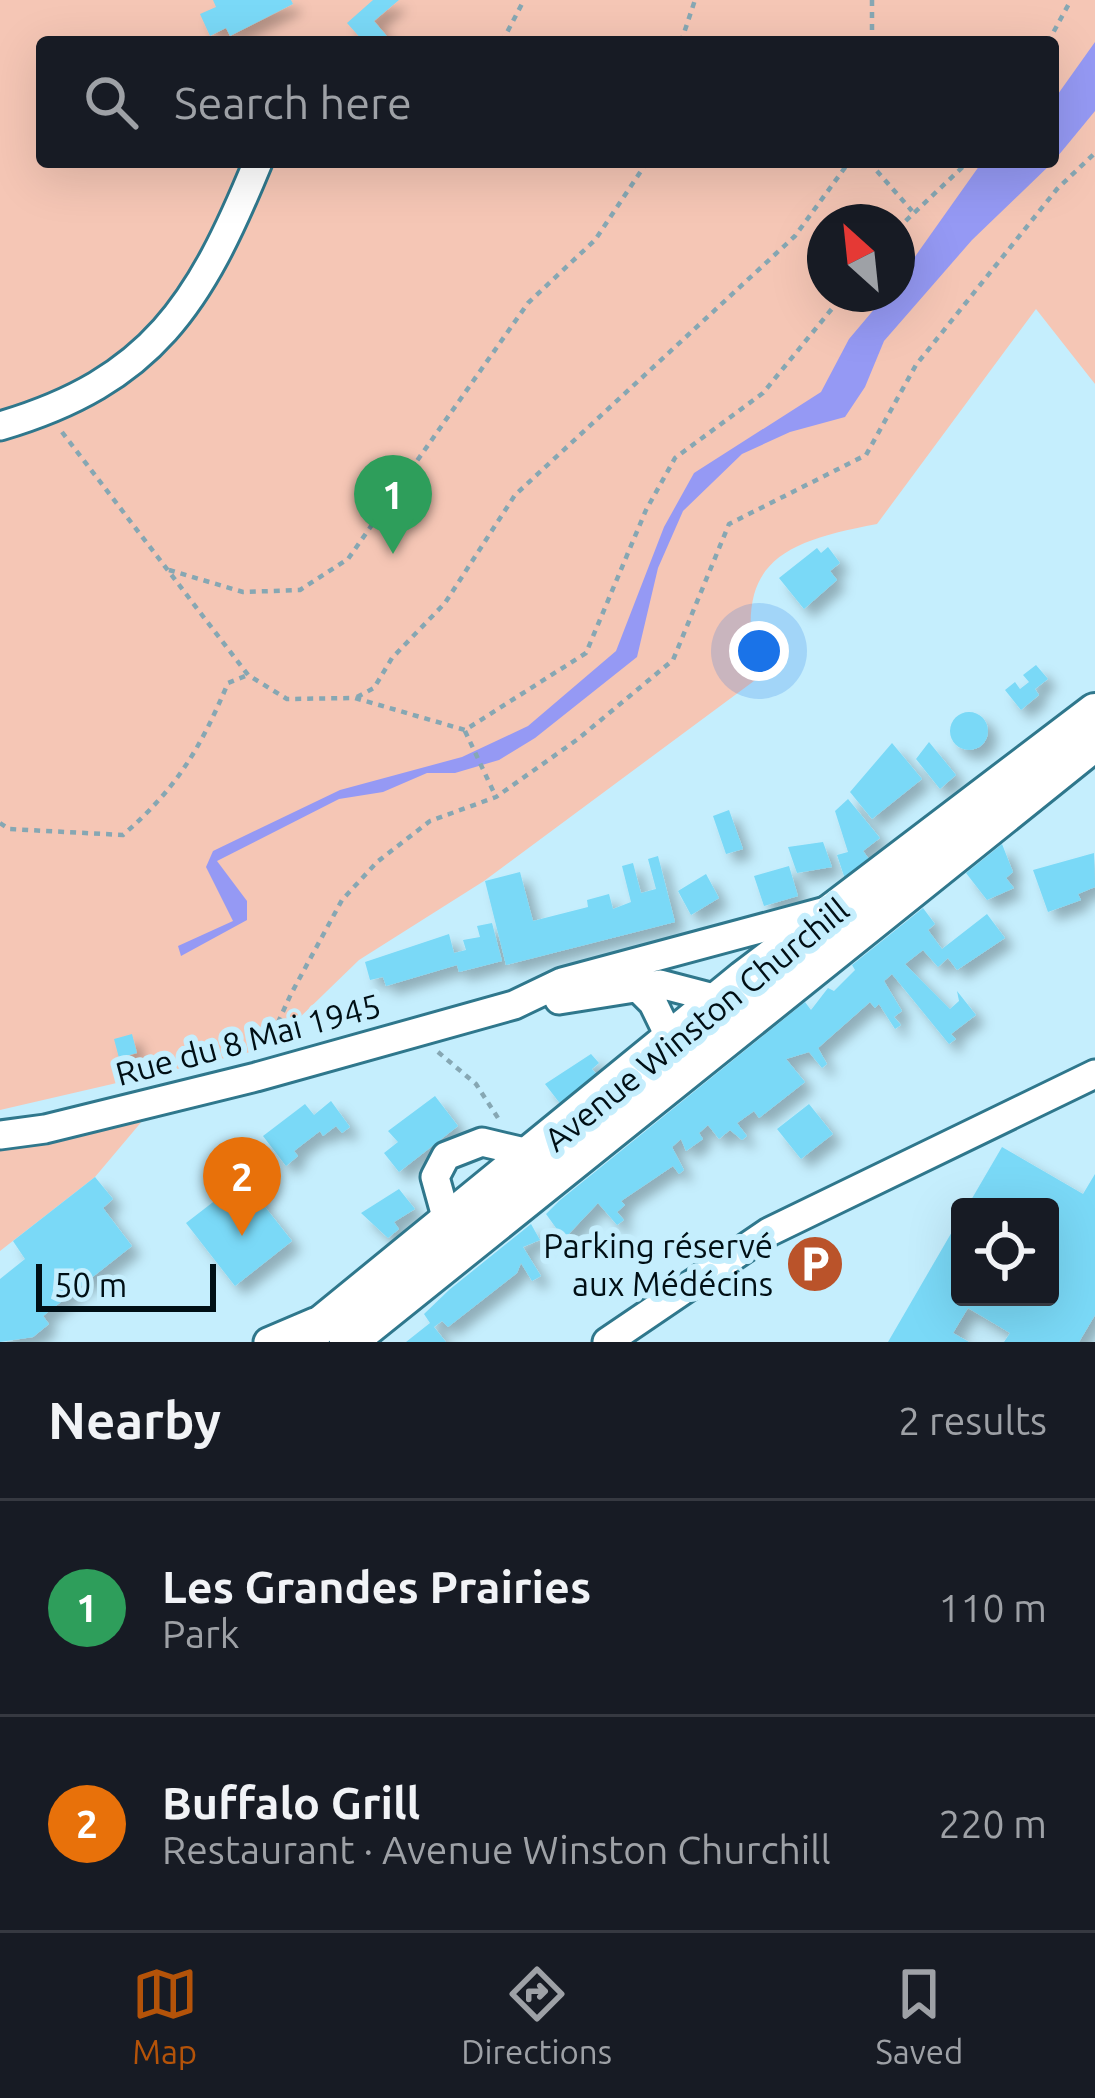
<!DOCTYPE html>
<meta charset="utf-8">
<style>
body{margin:0;font-family:Ubuntu,sans-serif;background:#20242c;color:#f1f3f6}
.controls{position:absolute;right:36px;bottom:36px;display:grid;overflow:hidden;border-radius:12px;box-shadow:0 12px 48px #0002}
.controls button{width:108px;height:108px;display:grid;place-items:center;padding:0;border:0;border-bottom:3px solid #363941;background:#171b24;color:#f1f3f6;font:60px sans-serif}
.compass{position:absolute;left:807px;top:204px;width:108px;height:108px;border-radius:50%;background:#171b24;box-shadow:0 12px 48px #0002;rotate:333deg}
.scale{position:absolute;left:36px;bottom:30px;width:180px;box-sizing:border-box;padding-left:12px;border:6px solid #000f15;border-top:0;font-size:33px;line-height:42px;white-space:nowrap;color:#000f15;-webkit-text-stroke:9px #c5eefd;paint-order:stroke}
.you{position:absolute;left:759px;top:651px;width:42px;height:42px;margin:-30px;border:9px solid #fff;border-radius:50%;background:#1a73e8;box-shadow:0 0 0 18px #1a73e833}
.badge{display:grid;place-items:center;width:78px;height:78px;border-radius:50%;background:#b45309;color:#fff;font-size:39px;font-weight:700}
.pin{position:absolute;translate:-50% -99px;filter:drop-shadow(0 3px 6px #0008)}
.pin::after{content:'';position:absolute;top:63px;width:42px;height:36px;background:inherit;clip-path:polygon(0 0,100% 0,50% 100%)}
.list{margin:0;padding:0;list-style:none}
h2{display:flex;justify-content:space-between;align-items:center;height:156px;margin:0;padding:0 48px;font-size:51px}
h2 small{font-size:39px;font-weight:400;color:#9ea1a6}
.list li{display:grid;grid-template-columns:78px 1fr auto;gap:36px;align-items:center;box-sizing:border-box;height:216px;padding:0 48px;border-top:3px solid #363941}
.list b{display:block;font-size:45px;white-space:nowrap}
.list p{margin:0;font-size:39px;white-space:nowrap;color:#9ea1a6}
.list em{font-size:39px;font-style:normal;color:#9ea1a6}
.icon{flex:none;width:66px;height:66px;fill:none;stroke:currentColor;stroke-width:2;stroke-linecap:round;stroke-linejoin:round}
.map{position:relative;flex:none;width:1095px;height:1342px;overflow:hidden}
.search{position:absolute;background:#171b24;box-shadow:0 12px 48px #0002;left:36px;right:36px;top:36px;height:132px;display:flex;align-items:center;gap:30px;box-sizing:border-box;padding:0 42px;border-radius:12px;color:#9ea1a6;font-size:45px}
.sheet{height:588px;background:#171b24}
nav{display:flex;justify-content:space-around;align-items:center;box-sizing:border-box;height:168px;border-top:3px solid #363941;background:#171b24;font-size:33px;color:#9ea1a6}
nav a{display:grid;justify-items:center;gap:6px}
nav .on{color:#b45309}
.map>svg:first-child{display:block}
</style>
<div class="map">
<svg width="1095" height="1342" viewBox="0 0 1095 1342">
<defs>
<filter id="shadow"><feDropShadow dx="9" dy="9" stdDeviation="6" flood-color="#0004"/></filter>
</defs>
<rect width="100%" height="100%" fill="#c5eefd"/>
<!-- green -->
<path fill="#f5c6b5" fill-rule="evenodd" d="M 0,0 L 1095,0 L 1095,384 L 1036,309 L 877,524 C 776,543 732,565 758,678 L 484,881 L 359,960 L 293,1024 L 290,1043 L 0,1110 ZM 42,42 L 1053,42 L 1053,162 L 42,162 ZM 825,222 L 897,222 L 897,294 L 825,294 Z
M 159,1101 L 95,1177 L 0,1251 L 0,1135 Z"/>
<!-- water -->
<path fill="#9599f4" d="M 1095,42 L 1095,111 L 1053,162 L 1053,101 Z
M 982,162 L 1053,162 L 972,240 L 884,341 L 865,387 L 845,417 L 790,432 L 742,454 L 683,511 L 658,568 L 637,657 L 535,738 L 499,760 L 455,773 L 427,773 L 383,792 L 339,799 L 217,861 L 247,901 L 247,920 L 181,956 L 178,946 L 233,921 L 206,867 L 213,851 L 340,790 L 462,757 L 528,726 L 616,651 L 664,527 L 694,473 L 821,392 L 849,339 L 887,294 L 897,294 L 897,282 Z"/>
<!-- building -->
<path fill="#7ad9f7" filter="url(#shadow)" d="M 213,0 L 291,0 L 293,4 L 230,36 L 226,28 L 210,36 L 200,14 L 216,7 Z
M 373,0 L 399,0 L 374,21 L 392,42 L 364,42 L 347,23 Z
M 828,547 L 840,563 L 830,571 L 837,580 L 804,609 L 779,578 L 817,548 L 821,553 Z
M 1036,665 L 1048,679 L 1035,689 L 1039,695 L 1021,710 L 1005,690 L 1015,682 L 1020,689 L 1029,682 L 1023,675 Z
M950 731a19 19 0 1 1 38 0a19 19 0 1 1-38 0Z
M 929,742 L 956,775 L 940,789 L 916,759 Z
M 892,743 L 922,779 L 872,819 L 850,792 Z
M 848,799 L 880,838 L 863,851 L 869,859 L 845,879 L 837,855 L 848,852 L 835,811 Z
M 729,810 L 743,849 L 726,854 L 713,816 Z
M 823,842 L 832,867 L 797,873 L 788,847 Z
M 1002,844 L 1013,872 L 1006,878 L 1014,888 L 987,900 L 966,873 Z
M 1094,853 L 1095,887 L 1078,894 L 1081,900 L 1048,912 L 1033,870 Z
M 658,856 L 675,922 L 506,965 L 485,881 L 520,872 L 533,921 L 588,907 L 587,900 L 609,894 L 613,909 L 631,902 L 622,866 L 633,863 L 641,893 L 656,889 L 648,859 Z
M 789,866 L 798,896 L 764,906 L 754,876 Z
M 706,874 L 719,898 L 691,915 L 678,891 Z
M 923,908 L 935,924 L 928,930 L 942,949 L 987,914 L 1005,938 L 957,970 L 948,958 L 938,967 L 923,950 L 905,964 L 950,1009 L 959,1001 L 957,991 L 976,1015 L 951,1034 L 956,1039 L 949,1044 L 892,974 L 884,981 L 902,1011 L 894,1017 L 901,1025 L 895,1029 L 879,1004 L 875,1008 L 870,1002 L 818,1048 L 827,1064 L 822,1068 L 809,1052 L 786,1059 L 805,1082 L 759,1118 L 754,1111 L 737,1123 L 747,1136 L 742,1140 L 730,1130 L 719,1139 L 708,1125 L 699,1133 L 703,1139 L 686,1151 L 681,1139 L 672,1147 L 684,1170 L 679,1174 L 673,1166 L 621,1201 L 625,1205 L 617,1212 L 624,1220 L 617,1225 L 598,1203 L 564,1239 L 546,1214 L 559,1201 L 805,1002 L 811,1010 L 828,988 L 834,991 L 855,970 L 852,965 Z
M 492,923 L 502,961 L 459,972 L 457,965 L 386,986 L 383,977 L 370,980 L 365,962 L 449,934 L 454,953 L 466,950 L 463,940 L 480,937 L 477,926 Z
M 132,1034 L 137,1053 L 119,1058 L 114,1039 Z
M 591,1054 L 599,1063 L 592,1069 L 599,1077 L 562,1106 L 545,1084 Z
M 435,1096 L 458,1126 L 399,1172 L 384,1153 L 398,1142 L 388,1131 Z
M 331,1101 L 350,1127 L 342,1133 L 336,1126 L 323,1136 L 320,1131 L 294,1151 L 298,1156 L 286,1166 L 263,1136 L 305,1104 L 314,1115 Z
M 809,1104 L 833,1134 L 801,1159 L 777,1129 Z
M 1002,1147 L 1083,1194 L 1095,1174 L 1095,1315 L 1079,1342 L 1004,1342 L 1010,1333 L 968,1308 L 953,1333 L 969,1342 L 888,1342 L 960,1218 L 960,1297 L 1050,1297 L 1050,1207 L 967,1207 Z
M 95,1177 L 113,1199 L 103,1208 L 132,1246 L 43,1316 L 49,1324 L 33,1337 L 0,1342 L 0,1279 L 25,1259 L 13,1241 Z
M 243,1179 L 292,1241 L 235,1286 L 186,1223 Z
M 399,1189 L 415,1209 L 394,1222 L 399,1229 L 388,1238 L 361,1213 Z
M 531,1224 L 540,1240 L 523,1247 L 541,1276 L 532,1281 L 521,1263 L 517,1273 L 448,1327 L 442,1321 L 434,1327 L 446,1342 L 406,1342 L 430,1323 L 424,1314 L 449,1290 Z"/>
<g fill="none" stroke-linecap="round" stroke-linejoin="round">
<defs>
<path id="minor" d="M 0,426 C 153,381 200,303 258,162
M 635,985 L 653,1003 L 671,1040
M 559,1000 L 660,984 L 733,1003
M 0,1135 L 45,1129 L 256,1077 L 514,1005 L 562,982 L 826,911
M 448,1224 L 435,1177 L 446,1156 L 482,1142 L 533,1154
M 268,1342 L 315,1322
M 607,1342 L 769,1232 L 1095,1074"/>
<path id="major" d="M 300,1342 L 744,979 L 1095,712
M 348,1342 L 1095,742"/>
</defs>
<!-- minor casing -->
<use href="#minor" stroke="#2f778c" stroke-width="33"/>
<!-- major casing -->
<use href="#major" stroke="#2f778c" stroke-width="42"/>
<!-- path -->
<path stroke="#86a7b3" stroke-width="4.5" stroke-dasharray="6 6" stroke-linecap="butt" d="M 872,0 L 872,42
M 502,42 L 524,0
M 681,42 L 695,0
M 1048,42 L 1071,0
M 869,162 L 912,211
M 897,229 L 968,162
M 62,432 L 248,675 L 287,699 L 355,698 L 465,730 L 586,653 L 646,510 L 675,458 L 763,393 L 844,294
M 169,570 L 243,592 L 300,590 L 348,559 L 528,303 L 595,240 L 647,162
M 357,697 L 374,688 L 392,658 L 445,603 L 515,495 L 795,236 L 849,162
M 465,731 L 496,797
M 0,823 L 9,829 L 123,835 C 177,788 200,749 228,683 L 248,675
M 276,1046 L 275,1029 L 291,994 L 342,900 L 377,862 L 430,821 L 496,797 L 578,739 L 673,660 L 729,524 L 866,455 L 916,365 L 1057,189 L 1095,153
M 438,1052 L 476,1084 L 498,1118"/>
<!-- minor -->
<use href="#minor" stroke="#fff" stroke-width="27"/>
<!-- major -->
<use href="#major" stroke="#fff" stroke-width="36"/>
</g>
<!-- icons -->
<defs>
<symbol id="parking-disc" viewBox="-11 -11 22 22"><circle r="9.5" fill="#ba532a" stroke="#c5eefd"/><path d="M-3.5-5.5H1a3.5 3.5 0 0 1 0 7H-1V5.5H-3.5ZM-1-3.4V-.6H.8a1.4 1.4 0 0 0 0-2.8Z" fill="#fff"/></symbol>
</defs>
<g fill-rule="evenodd">
<use href="#parking-disc" x="782" y="1231" width="66" height="66"/>
</g>
<g text-anchor="middle" dominant-baseline="central" stroke-width="12" stroke-linejoin="round" paint-order="stroke">
<!-- street labels -->
<g font-size="33" fill="#000f15" stroke="#c5eefd">
<text transform="translate(696 1024) rotate(-39)">Avenue Winston Churchill</text>
<text transform="translate(248 1039) rotate(-15)">Rue du 8 Mai 1945</text>
</g>
<!-- poi labels -->
<g font-size="33" fill="#000f15" stroke="#c5eefd" text-anchor="end">
<text x="773" y="1245">Parking réservé<tspan x="773" dy="38">aux Médécins</tspan></text>
</g>
</g>
</svg>
<div class="controls">
<button><svg class="icon" aria-label="locate" viewBox="0 0 24 24"><circle cx="12" cy="12" r="6"/><path d="M12 2v4M12 18v4M2 12h4M18 12h4"/></svg></button>
</div>
<svg class="compass" viewBox="-18 -18 36 36"><path d="M0-13l5 13h-10z" fill="#e53935"/><path d="M0 13l5-13h-10z" fill="#9ea1a6"/></svg>
<div class="scale">50 m</div>
<div class="you"></div>
<div class="pin badge" style="left:393px;top:554px;background:#2e9e5b">1</div>
<div class="pin badge" style="left:242px;top:1236px;background:#e8710a">2</div>
<div class="search"><svg class="icon" aria-label="search" viewBox="0 0 24 24"><circle cx="10" cy="10" r="6"/><path d="M15 15l6 6"/></svg>Search here</div>
</div>
<section class="sheet">
<h2>Nearby<small>2 results</small></h2>
<ul class="list">
<li><span class="badge" style="background:#2e9e5b">1</span><div><b>Les Grandes Prairies</b><p>Park</p></div><em>110 m</em></li>
<li><span class="badge" style="background:#e8710a">2</span><div><b>Buffalo Grill</b><p>Restaurant · Avenue Winston Churchill</p></div><em>220 m</em></li>
</ul>
</section>
<nav>
<a class="on"><svg class="icon" aria-label="map" viewBox="0 0 24 24"><path d="M3 6l6-2 6 2 6-2v14l-6 2-6-2-6 2zM9 4v14M15 6v14"/></svg>Map</a>
<a><svg class="icon" aria-label="directions" viewBox="0 0 24 24"><path d="M12 3l9 9-9 9-9-9zM9 14v-3h6M13 9l2 2-2 2"/></svg>Directions</a>
<a><svg class="icon" aria-label="saved" viewBox="0 0 24 24"><path d="M7 4h10v16l-5-4-5 4z"/></svg>Saved</a>
</nav>
